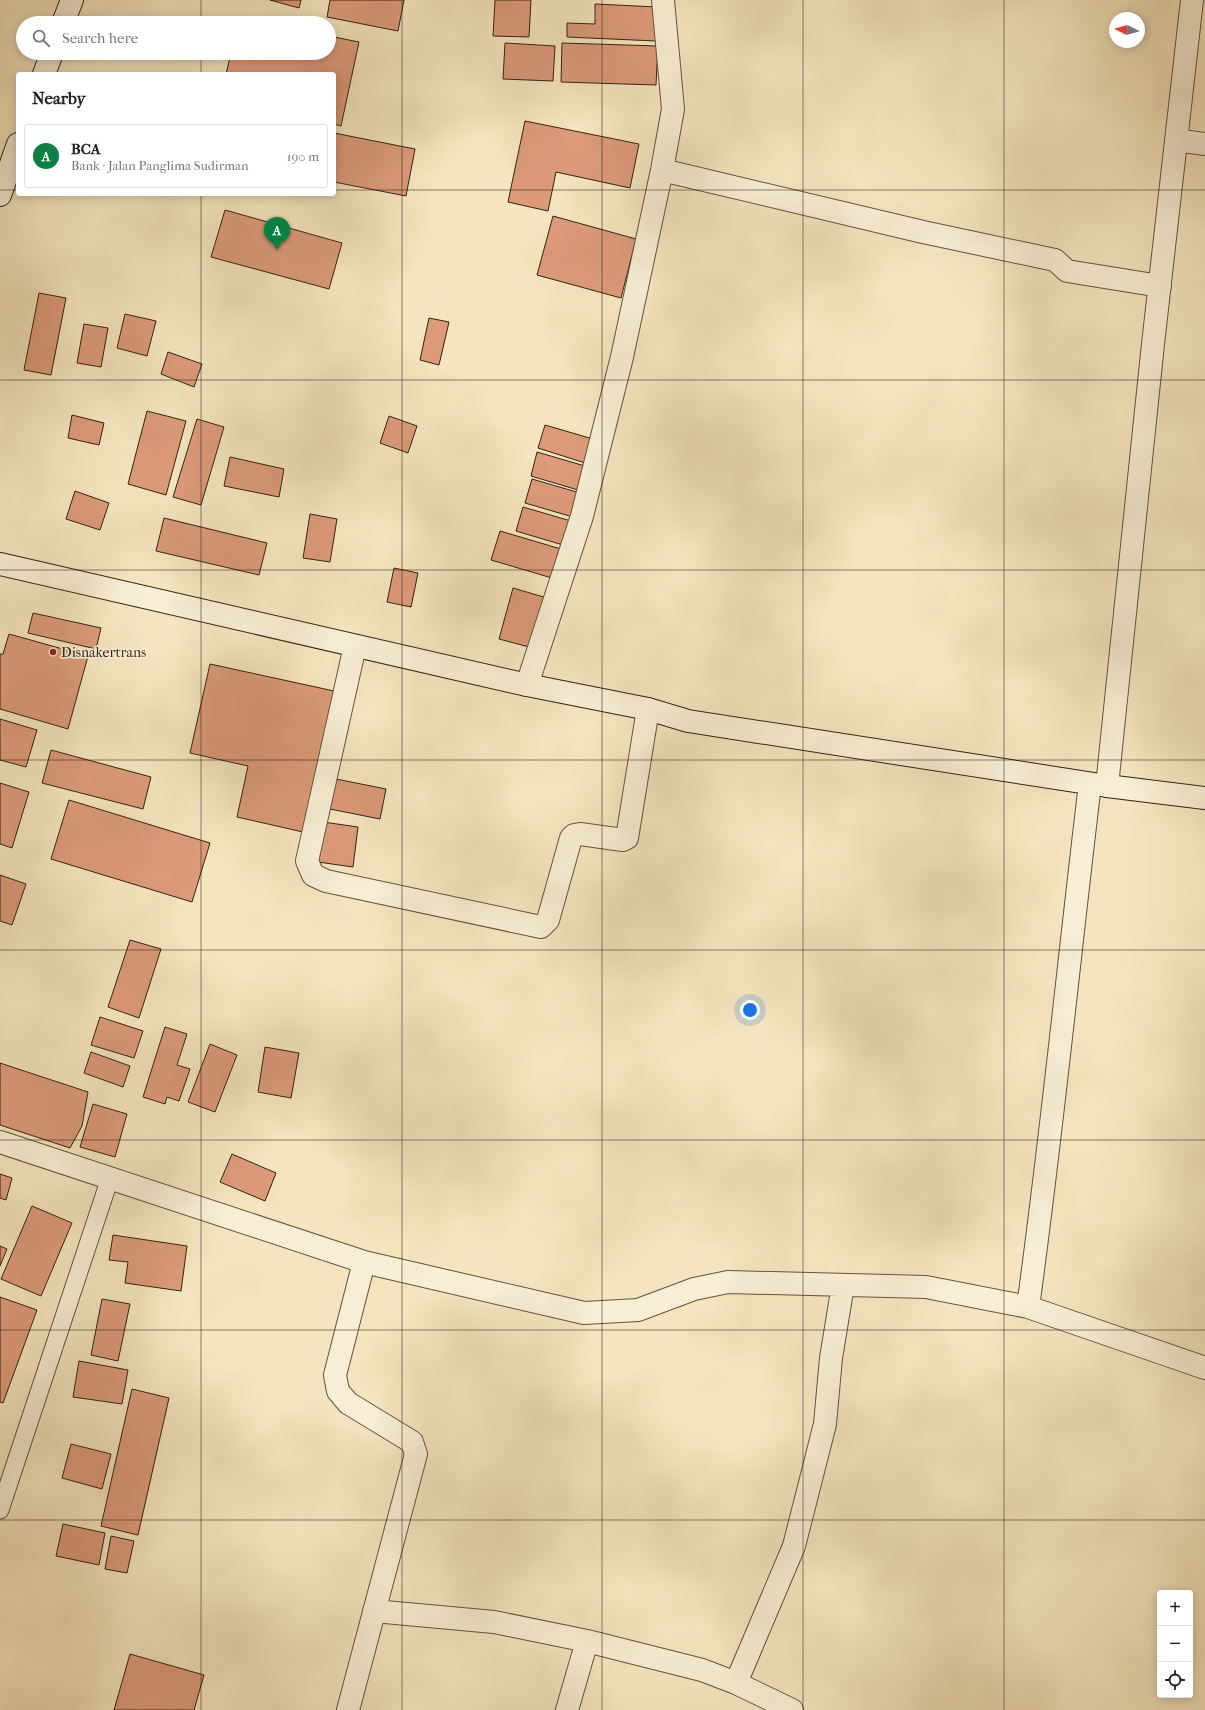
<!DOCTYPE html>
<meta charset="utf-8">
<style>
body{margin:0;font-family:"IM FELL French Canon",serif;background:#f6f6f6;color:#222}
.controls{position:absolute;right:12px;bottom:12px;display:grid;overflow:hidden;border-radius:4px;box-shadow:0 2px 10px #0003}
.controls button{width:36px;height:36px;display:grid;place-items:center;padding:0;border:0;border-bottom:1px solid #e0e0e0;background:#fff;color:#222;font:20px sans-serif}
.compass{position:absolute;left:1109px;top:12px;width:36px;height:36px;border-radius:50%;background:#fff;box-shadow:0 2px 10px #0003;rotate:276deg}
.you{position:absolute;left:750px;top:1010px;width:14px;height:14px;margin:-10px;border:3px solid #fff;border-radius:50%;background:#1a73e8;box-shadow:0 0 0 6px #1a73e833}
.badge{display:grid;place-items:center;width:26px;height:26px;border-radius:50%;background:#0b8043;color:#fff;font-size:13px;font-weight:700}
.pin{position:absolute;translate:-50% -33px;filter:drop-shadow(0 1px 2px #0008)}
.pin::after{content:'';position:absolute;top:21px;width:14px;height:12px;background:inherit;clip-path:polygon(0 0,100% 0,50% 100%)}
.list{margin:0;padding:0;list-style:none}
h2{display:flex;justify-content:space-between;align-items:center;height:52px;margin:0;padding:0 16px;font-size:17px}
h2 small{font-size:13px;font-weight:400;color:#767676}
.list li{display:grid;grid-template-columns:26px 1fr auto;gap:12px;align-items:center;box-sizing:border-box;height:64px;margin:0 8px 8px;padding:0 8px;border:1px solid #e0e0e0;border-radius:4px}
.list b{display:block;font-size:15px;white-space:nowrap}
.list p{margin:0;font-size:13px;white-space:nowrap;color:#767676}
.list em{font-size:13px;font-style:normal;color:#767676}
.icon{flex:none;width:22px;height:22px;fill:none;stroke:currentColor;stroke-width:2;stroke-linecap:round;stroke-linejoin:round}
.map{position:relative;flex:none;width:1205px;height:1710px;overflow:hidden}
.search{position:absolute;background:#fff;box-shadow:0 2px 10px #0003;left:16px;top:16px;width:320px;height:44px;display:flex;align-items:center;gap:10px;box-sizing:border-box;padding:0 14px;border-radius:22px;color:#767676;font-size:15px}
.panel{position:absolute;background:#fff;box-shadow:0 2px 10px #0003;left:16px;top:72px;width:320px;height:124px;border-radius:4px}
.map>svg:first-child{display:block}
</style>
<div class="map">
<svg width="1205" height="1710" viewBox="0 0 1205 1710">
<rect width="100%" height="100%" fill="#f4e5be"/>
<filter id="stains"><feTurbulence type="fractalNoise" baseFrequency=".005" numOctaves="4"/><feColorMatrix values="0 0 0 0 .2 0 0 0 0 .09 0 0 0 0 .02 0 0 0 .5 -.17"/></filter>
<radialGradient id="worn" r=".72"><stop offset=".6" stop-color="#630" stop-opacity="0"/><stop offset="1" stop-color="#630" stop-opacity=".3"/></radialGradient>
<!-- building -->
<path fill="#dc9a79" stroke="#302213" d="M 270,0 L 301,0 L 299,8 Z
M 330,0 L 404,0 L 398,31 L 327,17 Z
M 495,0 L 531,0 L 529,37 L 493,36 Z
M 595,4 L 657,7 L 656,41 L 567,37 L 567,23 L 595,24 Z
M 238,17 L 269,23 L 237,23 Z
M 329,36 L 359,42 L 341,126 L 334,124 L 334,74 L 226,74 L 231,53 L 329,53 Z
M 505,43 L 555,46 L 553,81 L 503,79 Z
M 562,43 L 658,46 L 656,85 L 561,82 Z
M 525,121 L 639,144 L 630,188 L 556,172 L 548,211 L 508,202 Z
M 334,133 L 415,149 L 406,196 L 334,182 Z
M 225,210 L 342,243 L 329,289 L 211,257 Z
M 553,216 L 636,239 L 621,298 L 537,275 Z
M 39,293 L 66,298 L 51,375 L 24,370 Z
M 125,314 L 156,321 L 147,356 L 117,348 Z
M 429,318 L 449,322 L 439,365 L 420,360 Z
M 84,324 L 108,328 L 101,367 L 77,363 Z
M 168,352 L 202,364 L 194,387 L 161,374 Z
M 147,411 L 186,421 L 166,495 L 128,484 Z
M 72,415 L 104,423 L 99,445 L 68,438 Z
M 389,416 L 417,426 L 408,453 L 380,443 Z
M 197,419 L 224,427 L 201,505 L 173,497 Z
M 545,425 L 593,439 L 585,463 L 538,448 Z
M 537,452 L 585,466 L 578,490 L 531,476 Z
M 230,457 L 284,469 L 279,497 L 224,486 Z
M 532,479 L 580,493 L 573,517 L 525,503 Z
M 75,491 L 109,503 L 100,530 L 66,519 Z
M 523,507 L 571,521 L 563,545 L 516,531 Z
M 310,514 L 337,519 L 330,562 L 303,558 Z
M 164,518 L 267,543 L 259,575 L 156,551 Z
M 500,531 L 561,549 L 552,578 L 491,560 Z
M 394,568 L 418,573 L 411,607 L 387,602 Z
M 513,588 L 547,598 L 533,648 L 499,639 Z
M 33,613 L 101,628 L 96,649 L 28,633 Z
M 9,634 L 88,656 L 68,729 L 0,709 L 0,654 L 3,654 Z
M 210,664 L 334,691 L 303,832 L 237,817 L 248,766 L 190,753 Z
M 0,719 L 37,730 L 26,767 L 0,760 Z
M 51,750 L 151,777 L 143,809 L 42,783 Z
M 331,778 L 386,789 L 380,819 L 325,808 Z
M 0,783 L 29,792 L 12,848 L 0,844 Z
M 69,800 L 210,843 L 192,902 L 51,859 Z
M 323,822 L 358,827 L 353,867 L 318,862 Z
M 0,875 L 26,884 L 12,925 L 0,921 Z
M 130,940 L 161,949 L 139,1018 L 108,1007 Z
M 100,1017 L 143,1031 L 134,1058 L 91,1045 Z
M 165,1027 L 187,1034 L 177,1065 L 190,1069 L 179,1101 L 167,1097 L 165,1104 L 143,1097 Z
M 210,1044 L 237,1055 L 215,1112 L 188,1102 Z
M 265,1047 L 299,1053 L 291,1098 L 258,1092 Z
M 91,1052 L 130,1066 L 123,1087 L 84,1073 Z
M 0,1063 L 88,1092 L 82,1126 L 70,1148 L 0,1125 Z
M 93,1104 L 127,1114 L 115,1157 L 80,1147 Z
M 232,1154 L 276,1173 L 265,1201 L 220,1182 Z
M 0,1174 L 12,1178 L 6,1200 L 0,1198 Z
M 32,1206 L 72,1223 L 41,1296 L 1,1279 Z
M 113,1235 L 187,1246 L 181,1291 L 125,1283 L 128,1262 L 109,1260 Z
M 0,1246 L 7,1249 L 0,1266 Z
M 0,1297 L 37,1310 L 3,1403 L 0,1402 Z
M 102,1299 L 130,1304 L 118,1361 L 91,1355 Z
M 79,1361 L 128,1370 L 122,1404 L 73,1397 Z
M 132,1389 L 169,1398 L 138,1535 L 101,1526 Z
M 71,1444 L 111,1454 L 102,1489 L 62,1478 Z
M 63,1524 L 105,1533 L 99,1565 L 56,1556 Z
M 111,1536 L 134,1541 L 127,1573 L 105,1569 Z
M 130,1654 L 204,1675 L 194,1710 L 114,1710 Z"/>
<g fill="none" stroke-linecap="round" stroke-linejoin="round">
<defs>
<path id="lane" d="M 0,1510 L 110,1178"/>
<path id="street" d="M 1176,140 L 1205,144
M 662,170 L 923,232 L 1055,260 L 1067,271 L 1160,286
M 355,646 L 307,861 L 313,875 L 326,881 L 541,927 L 548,920 L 571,838 L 574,835 L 580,834 L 623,840 L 627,838 L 648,709
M 527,685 L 582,516 L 622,357 L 662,170 L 673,109 L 663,0
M 1107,786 L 1153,344 L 1192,0
M 0,1142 L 364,1262 L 584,1313 L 638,1310 L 694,1289 L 728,1282 L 926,1287 L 1028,1307 L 1205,1368
M 1028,1307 C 1052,1133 1069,958 1090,784
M 374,1611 L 494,1622 L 587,1641 L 702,1670 L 736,1683 L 792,1710
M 736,1683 L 794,1546 L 825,1424 L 831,1358 L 843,1285
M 348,1710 L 416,1454 L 412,1442 L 348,1403 L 338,1391 L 335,1375 L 364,1262
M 567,1710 L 587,1641"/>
<path id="secondary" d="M 63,23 L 72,0
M 44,74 L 52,53
M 0,195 L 18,144
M 0,564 L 527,685 L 648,709 L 688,721 L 1107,786 L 1205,798"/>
</defs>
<!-- lane casing -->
<use href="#lane" stroke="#61533e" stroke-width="19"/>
<!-- street casing -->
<use href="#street" stroke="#61533e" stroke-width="24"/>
<!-- secondary casing -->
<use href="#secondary" stroke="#302213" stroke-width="24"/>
<!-- lane -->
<use href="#lane" stroke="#f8eed5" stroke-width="17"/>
<!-- street -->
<use href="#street" stroke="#f8eed5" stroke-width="22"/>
<!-- secondary -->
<use href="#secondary" stroke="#f8eed5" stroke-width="22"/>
</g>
<!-- grid -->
<path fill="none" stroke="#302213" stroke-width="1" stroke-opacity="0.55" d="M 201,0 L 201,23M 402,0 L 402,1710M 602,0 L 602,1710M 803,0 L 803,1710M 1004,0 L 1004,1710M 201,53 L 201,74M 0,190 L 18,190M 334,190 L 1205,190M 201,194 L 201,1710M 0,380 L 1205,380M 0,570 L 1205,570M 0,760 L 1205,760M 0,950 L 1205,950M 0,1140 L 1205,1140M 0,1330 L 1205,1330M 0,1520 L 1205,1520"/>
<!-- markers -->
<circle fill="#8f2418" stroke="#f8eed5" stroke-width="1.5" cx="53" cy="652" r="4"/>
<g text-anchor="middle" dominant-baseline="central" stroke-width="3.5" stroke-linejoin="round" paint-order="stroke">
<!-- poi labels -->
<g font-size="14" fill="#302213" stroke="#f8eed5" text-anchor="start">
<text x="61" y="652">Disnakertrans</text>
</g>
</g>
<rect width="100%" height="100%" filter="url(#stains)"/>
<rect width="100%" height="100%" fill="url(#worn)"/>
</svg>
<div class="controls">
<button>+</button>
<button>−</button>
<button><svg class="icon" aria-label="locate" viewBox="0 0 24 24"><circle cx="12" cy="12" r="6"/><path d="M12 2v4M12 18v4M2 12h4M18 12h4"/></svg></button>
</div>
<svg class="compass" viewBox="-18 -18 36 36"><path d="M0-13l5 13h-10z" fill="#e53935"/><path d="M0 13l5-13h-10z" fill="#767676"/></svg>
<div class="you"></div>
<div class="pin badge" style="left:277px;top:250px">A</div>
<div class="search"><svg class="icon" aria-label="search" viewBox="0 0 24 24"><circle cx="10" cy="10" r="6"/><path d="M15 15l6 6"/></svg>Search here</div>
<section class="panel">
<h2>Nearby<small></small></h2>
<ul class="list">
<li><span class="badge">A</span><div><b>BCA</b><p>Bank · Jalan Panglima Sudirman</p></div><em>190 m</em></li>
</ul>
</section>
</div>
